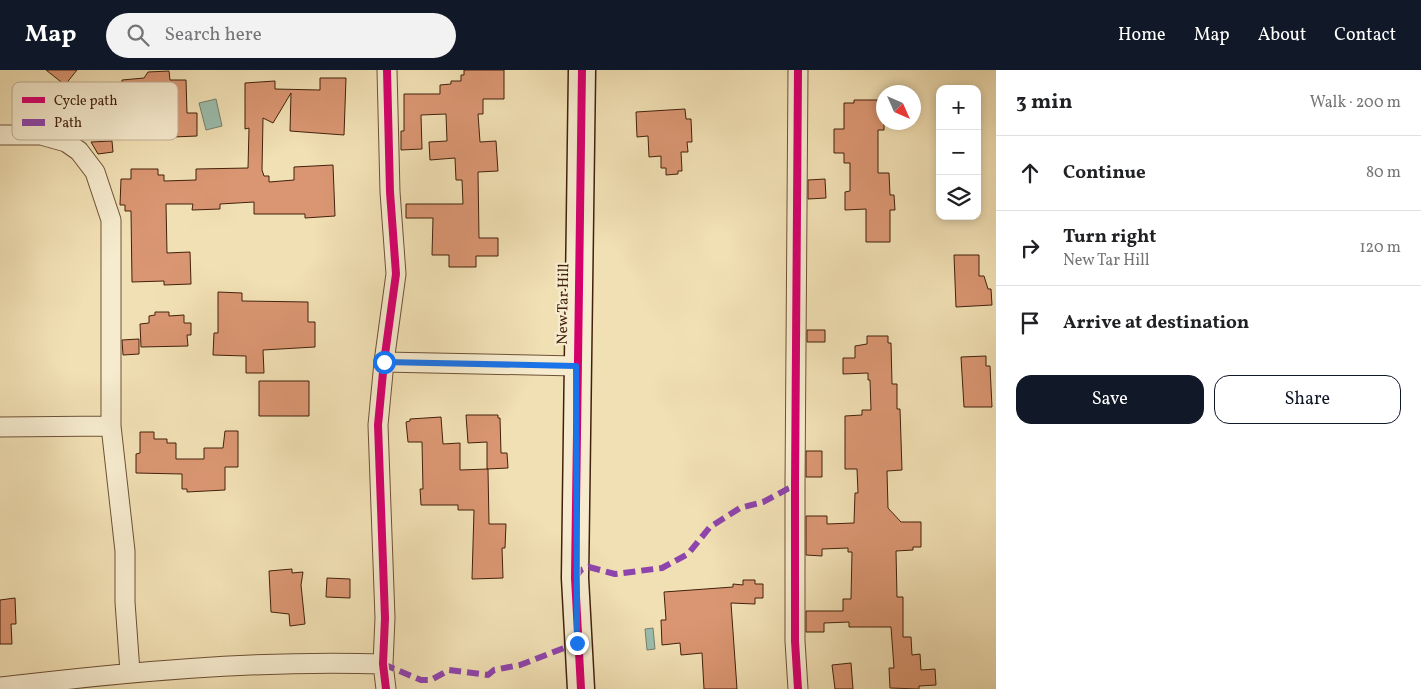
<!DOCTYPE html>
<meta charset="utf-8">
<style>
body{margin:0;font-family:Vollkorn,serif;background:#f2f2f2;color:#202124}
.controls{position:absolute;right:15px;top:15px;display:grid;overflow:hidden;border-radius:10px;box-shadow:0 2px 8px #0003}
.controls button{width:45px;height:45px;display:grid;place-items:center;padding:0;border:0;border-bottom:1px solid #e0e0e0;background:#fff;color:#202124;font:25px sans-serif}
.compass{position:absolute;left:876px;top:15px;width:45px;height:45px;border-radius:50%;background:#fff;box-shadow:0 2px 8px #0003;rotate:135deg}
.stop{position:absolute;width:15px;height:15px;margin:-11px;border:4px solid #1a73e8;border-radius:50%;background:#fff}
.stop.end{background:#1a73e8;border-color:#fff;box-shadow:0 1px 5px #0008}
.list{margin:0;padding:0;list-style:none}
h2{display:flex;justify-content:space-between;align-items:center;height:65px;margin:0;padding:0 20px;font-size:21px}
h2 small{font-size:16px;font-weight:400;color:#757577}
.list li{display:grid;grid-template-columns:32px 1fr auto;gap:15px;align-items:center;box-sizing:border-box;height:75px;padding:0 20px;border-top:1px solid #e0e0e0}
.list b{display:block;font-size:19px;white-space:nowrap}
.list p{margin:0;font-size:16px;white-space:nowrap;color:#757577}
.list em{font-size:16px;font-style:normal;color:#757577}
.actions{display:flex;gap:10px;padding:15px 20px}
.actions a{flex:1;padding:11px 0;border:1px solid #111827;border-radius:15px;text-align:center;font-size:18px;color:#111827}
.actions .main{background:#111827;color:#fff}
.icon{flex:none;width:28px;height:28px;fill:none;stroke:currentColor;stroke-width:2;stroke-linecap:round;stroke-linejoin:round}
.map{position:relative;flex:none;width:996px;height:619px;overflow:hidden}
header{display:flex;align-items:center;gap:30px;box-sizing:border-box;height:70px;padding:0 25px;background:#111827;color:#fff}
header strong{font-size:24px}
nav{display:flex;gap:28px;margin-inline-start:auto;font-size:18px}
.search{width:350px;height:45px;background:#f2f2f2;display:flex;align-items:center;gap:12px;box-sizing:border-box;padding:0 18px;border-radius:28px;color:#757577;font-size:19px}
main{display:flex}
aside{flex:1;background:#fff}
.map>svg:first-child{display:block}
</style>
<header>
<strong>Map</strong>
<div class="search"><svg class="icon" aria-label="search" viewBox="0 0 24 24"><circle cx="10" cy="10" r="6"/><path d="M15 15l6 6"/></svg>Search here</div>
<nav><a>Home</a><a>Map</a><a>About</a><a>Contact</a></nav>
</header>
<main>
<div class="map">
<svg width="996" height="619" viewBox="0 0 996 619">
<rect width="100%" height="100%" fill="#f1e0b4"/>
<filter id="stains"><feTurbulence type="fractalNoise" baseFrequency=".004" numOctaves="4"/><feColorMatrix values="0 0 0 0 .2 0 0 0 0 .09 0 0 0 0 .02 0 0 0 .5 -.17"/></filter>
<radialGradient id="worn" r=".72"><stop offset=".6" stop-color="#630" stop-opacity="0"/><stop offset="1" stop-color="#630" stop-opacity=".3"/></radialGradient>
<!-- water -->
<path fill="#9bbdad" stroke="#777f6c" d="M 216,29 L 222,56 L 206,60 L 199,33 Z
M 653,558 L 655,579 L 647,580 L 645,559 Z"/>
<!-- building -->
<path fill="#da9672" stroke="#42210b" d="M 46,0 L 77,0 L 65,15 Z
M 464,0 L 504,0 L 504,29 L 483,29 L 483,44 L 478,44 L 480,72 L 496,71 L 498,101 L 478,102 L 479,168 L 498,168 L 498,186 L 476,186 L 476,197 L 449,197 L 449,185 L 432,185 L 433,148 L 406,148 L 406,134 L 463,134 L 462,110 L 456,110 L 455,88 L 430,90 L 429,72 L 447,71 L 446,44 L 421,45 L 422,79 L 401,80 L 401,61 L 404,61 L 404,24 L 440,24 L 440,15 L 451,14 L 451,11 L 461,11 L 461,5 L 464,5 Z
M 169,1 L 170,10 L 186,10 L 187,43 L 197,43 L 197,66 L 173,67 L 173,65 L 155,66 L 155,61 L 136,62 L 134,25 L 122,24 L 122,10 L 144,8 L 148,2 Z
M 320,8 L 346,8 L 344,65 L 290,61 L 291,23 L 273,53 L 263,48 L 262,100 L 264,106 L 269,106 L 269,112 L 294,110 L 294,97 L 333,95 L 335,146 L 305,148 L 305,144 L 254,144 L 254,132 L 220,134 L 220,139 L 192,140 L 193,134 L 166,134 L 167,183 L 190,182 L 191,214 L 164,215 L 164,211 L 132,212 L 131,141 L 125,141 L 125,135 L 120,135 L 121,109 L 131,109 L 131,99 L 158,99 L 158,105 L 164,105 L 164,111 L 196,110 L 196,99 L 248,98 L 249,58 L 245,59 L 245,13 L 275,11 L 275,19 L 320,20 Z
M 854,30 L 884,30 L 884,60 L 878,60 L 878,103 L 889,103 L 890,125 L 894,125 L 895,140 L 890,140 L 890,172 L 866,172 L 866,139 L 845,140 L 845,122 L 850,121 L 850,93 L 844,93 L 844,83 L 834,83 L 834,59 L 844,59 L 844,33 L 854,33 Z
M 685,39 L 686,49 L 691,49 L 692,72 L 687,72 L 688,82 L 681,82 L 682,101 L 678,101 L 678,104 L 666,105 L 666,98 L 661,98 L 661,86 L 649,87 L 648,66 L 637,67 L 636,42 Z
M 112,71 L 113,82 L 98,84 L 91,72 Z
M 825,109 L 826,128 L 808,129 L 808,110 Z
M 954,185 L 979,185 L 979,206 L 984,206 L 988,219 L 991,219 L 992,235 L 956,237 Z
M 218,222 L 242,223 L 242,231 L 308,232 L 308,252 L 315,252 L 315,277 L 263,280 L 264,303 L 246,303 L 246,286 L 213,285 L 214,263 L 218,263 Z
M 155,242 L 169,242 L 169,246 L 184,245 L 184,253 L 191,253 L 191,265 L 187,265 L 188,276 L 141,277 L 140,254 L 149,253 L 149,246 L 155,245 Z
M 807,260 L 825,260 L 825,272 L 807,272 Z
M 867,266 L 888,266 L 888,273 L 891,273 L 892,314 L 897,314 L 897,339 L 900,339 L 902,400 L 887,401 L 888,438 L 901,452 L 921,452 L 921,477 L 913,477 L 913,480 L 896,481 L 897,527 L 903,527 L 903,567 L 911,567 L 912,585 L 920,584 L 921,600 L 935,599 L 936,615 L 919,616 L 919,619 L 890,618 L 889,598 L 894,598 L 891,557 L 849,557 L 849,552 L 824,553 L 824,562 L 806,562 L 806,541 L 843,541 L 843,529 L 851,529 L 852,482 L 848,482 L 848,478 L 822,479 L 822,486 L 806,485 L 806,446 L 827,446 L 827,454 L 854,453 L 855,423 L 858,423 L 857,399 L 845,399 L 845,346 L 862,345 L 862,340 L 871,340 L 870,310 L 868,310 L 868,303 L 843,304 L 843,288 L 855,288 L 855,276 L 867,274 Z
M 139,269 L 139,284 L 123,285 L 122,270 Z
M 986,286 L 986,296 L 990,296 L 992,337 L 964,337 L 961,287 Z
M 259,311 L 309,311 L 309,346 L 259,346 Z
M 466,345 L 498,345 L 498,348 L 500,348 L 501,383 L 507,383 L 508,398 L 487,399 L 487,372 L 468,373 Z
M 441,347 L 443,374 L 460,373 L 460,400 L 488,399 L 489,454 L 506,454 L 505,478 L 502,478 L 503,508 L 472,509 L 474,440 L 458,440 L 458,435 L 421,435 L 420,419 L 423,419 L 422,372 L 408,372 L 406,352 L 410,351 L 410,349 Z
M 225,361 L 238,361 L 238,397 L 225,397 L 225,420 L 187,422 L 187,419 L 182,419 L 182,404 L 136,403 L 136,384 L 140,383 L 140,362 L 154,362 L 154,369 L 167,369 L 167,373 L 176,373 L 176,389 L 204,389 L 204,378 L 223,378 Z
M 806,381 L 822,381 L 822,407 L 806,407 Z
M 292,499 L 292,503 L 303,502 L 301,515 L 305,554 L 290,556 L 289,544 L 271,542 L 269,501 Z
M 327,508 L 350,509 L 350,528 L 326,527 Z
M 743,510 L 755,510 L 755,514 L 763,514 L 763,528 L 755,528 L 755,534 L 731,533 L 737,619 L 704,619 L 702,583 L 681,585 L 680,573 L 662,575 L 661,550 L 666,550 L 664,522 L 733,517 L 733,514 L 743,515 Z
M 15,528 L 16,554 L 11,554 L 12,574 L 0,574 L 0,530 Z
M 851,593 L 853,619 L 835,619 L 832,595 Z"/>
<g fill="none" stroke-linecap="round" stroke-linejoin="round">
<defs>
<path id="street" d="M 0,65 L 41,65 L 66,72 L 79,81 L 95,102 L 111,150 L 111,356 L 125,481 L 125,532 L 130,602
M 384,292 L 576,296
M 0,357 L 111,356
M 0,617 C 129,602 252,590 383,594
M 386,619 L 383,594 L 385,548 L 378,355 L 384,292 L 396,204 L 390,122 L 387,0
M 798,619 L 795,571 L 795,415 L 798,0"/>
<path id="secondary" d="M 581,619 L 575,508 L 582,0"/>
</defs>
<!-- street casing -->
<use href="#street" stroke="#6e5135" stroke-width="21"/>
<!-- secondary casing -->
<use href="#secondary" stroke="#42210b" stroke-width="29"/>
<!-- street -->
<use href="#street" stroke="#f6ebce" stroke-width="19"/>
<!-- secondary -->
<use href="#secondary" stroke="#f6ebce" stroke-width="26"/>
<!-- quiet -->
<path stroke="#8e44ad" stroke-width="6" stroke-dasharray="12 6" stroke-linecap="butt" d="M 575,508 L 581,500 L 589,497 L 615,504 L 662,498 L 688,484 L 710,457 L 740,438 L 763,432 L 795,415
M 383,594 L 421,610 L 431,610 L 449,600 L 488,605 L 494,600 L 520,595 L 577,573"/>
<defs>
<path id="cycleway" d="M 386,619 L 383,594 L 385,548 L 378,355 L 384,292 L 396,204 L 390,122 L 387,0
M 581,619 L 575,508 L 582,0
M 798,619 L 795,571 L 795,415 L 798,0"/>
</defs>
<!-- cycleway casing -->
<use href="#cycleway" stroke="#f6ebce" stroke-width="11"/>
<!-- cycleway -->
<use href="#cycleway" stroke="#d6006c" stroke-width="8"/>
</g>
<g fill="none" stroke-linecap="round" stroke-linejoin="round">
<!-- route -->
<path stroke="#1a73e8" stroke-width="6" d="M 384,292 L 576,296 L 577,573"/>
</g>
<g text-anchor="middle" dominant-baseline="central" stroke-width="4.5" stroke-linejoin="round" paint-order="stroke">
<!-- street labels -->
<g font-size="15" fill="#42210b" stroke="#f6ebce">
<text transform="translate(564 234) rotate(-89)">New Tar Hill</text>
</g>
</g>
<!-- legend -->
<rect x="12" y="12" width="166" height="58" rx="8" fill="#f6ebce" stroke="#c0ae94" stroke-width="1"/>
<rect x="22" y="27" width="23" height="6" fill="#d6006c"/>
<rect x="22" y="49" width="23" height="7" fill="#8e44ad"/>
<g font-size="14" fill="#42210b">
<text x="54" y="35">Cycle path</text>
<text x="54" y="57">Path</text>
</g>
<rect width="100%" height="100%" filter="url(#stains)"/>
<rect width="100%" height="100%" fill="url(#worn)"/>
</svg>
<div class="controls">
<button>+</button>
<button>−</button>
<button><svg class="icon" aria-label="layers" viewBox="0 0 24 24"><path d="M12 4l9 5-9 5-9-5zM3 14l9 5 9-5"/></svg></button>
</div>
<svg class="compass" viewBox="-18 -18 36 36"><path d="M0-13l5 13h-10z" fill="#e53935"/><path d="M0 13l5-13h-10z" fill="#757577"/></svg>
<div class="stop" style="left:384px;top:292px"></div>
<div class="stop end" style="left:577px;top:573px"></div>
</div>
<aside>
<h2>3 min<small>Walk · 200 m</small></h2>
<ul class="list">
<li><svg class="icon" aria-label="ahead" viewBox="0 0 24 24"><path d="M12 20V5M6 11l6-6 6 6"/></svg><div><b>Continue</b></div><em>80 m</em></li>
<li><svg class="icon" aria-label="right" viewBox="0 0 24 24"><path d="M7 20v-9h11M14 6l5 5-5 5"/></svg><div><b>Turn right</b><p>New Tar Hill</p></div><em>120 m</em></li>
<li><svg class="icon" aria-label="arrive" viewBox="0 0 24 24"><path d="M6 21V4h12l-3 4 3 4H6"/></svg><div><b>Arrive at destination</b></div></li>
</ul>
<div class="actions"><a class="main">Save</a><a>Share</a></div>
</aside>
</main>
